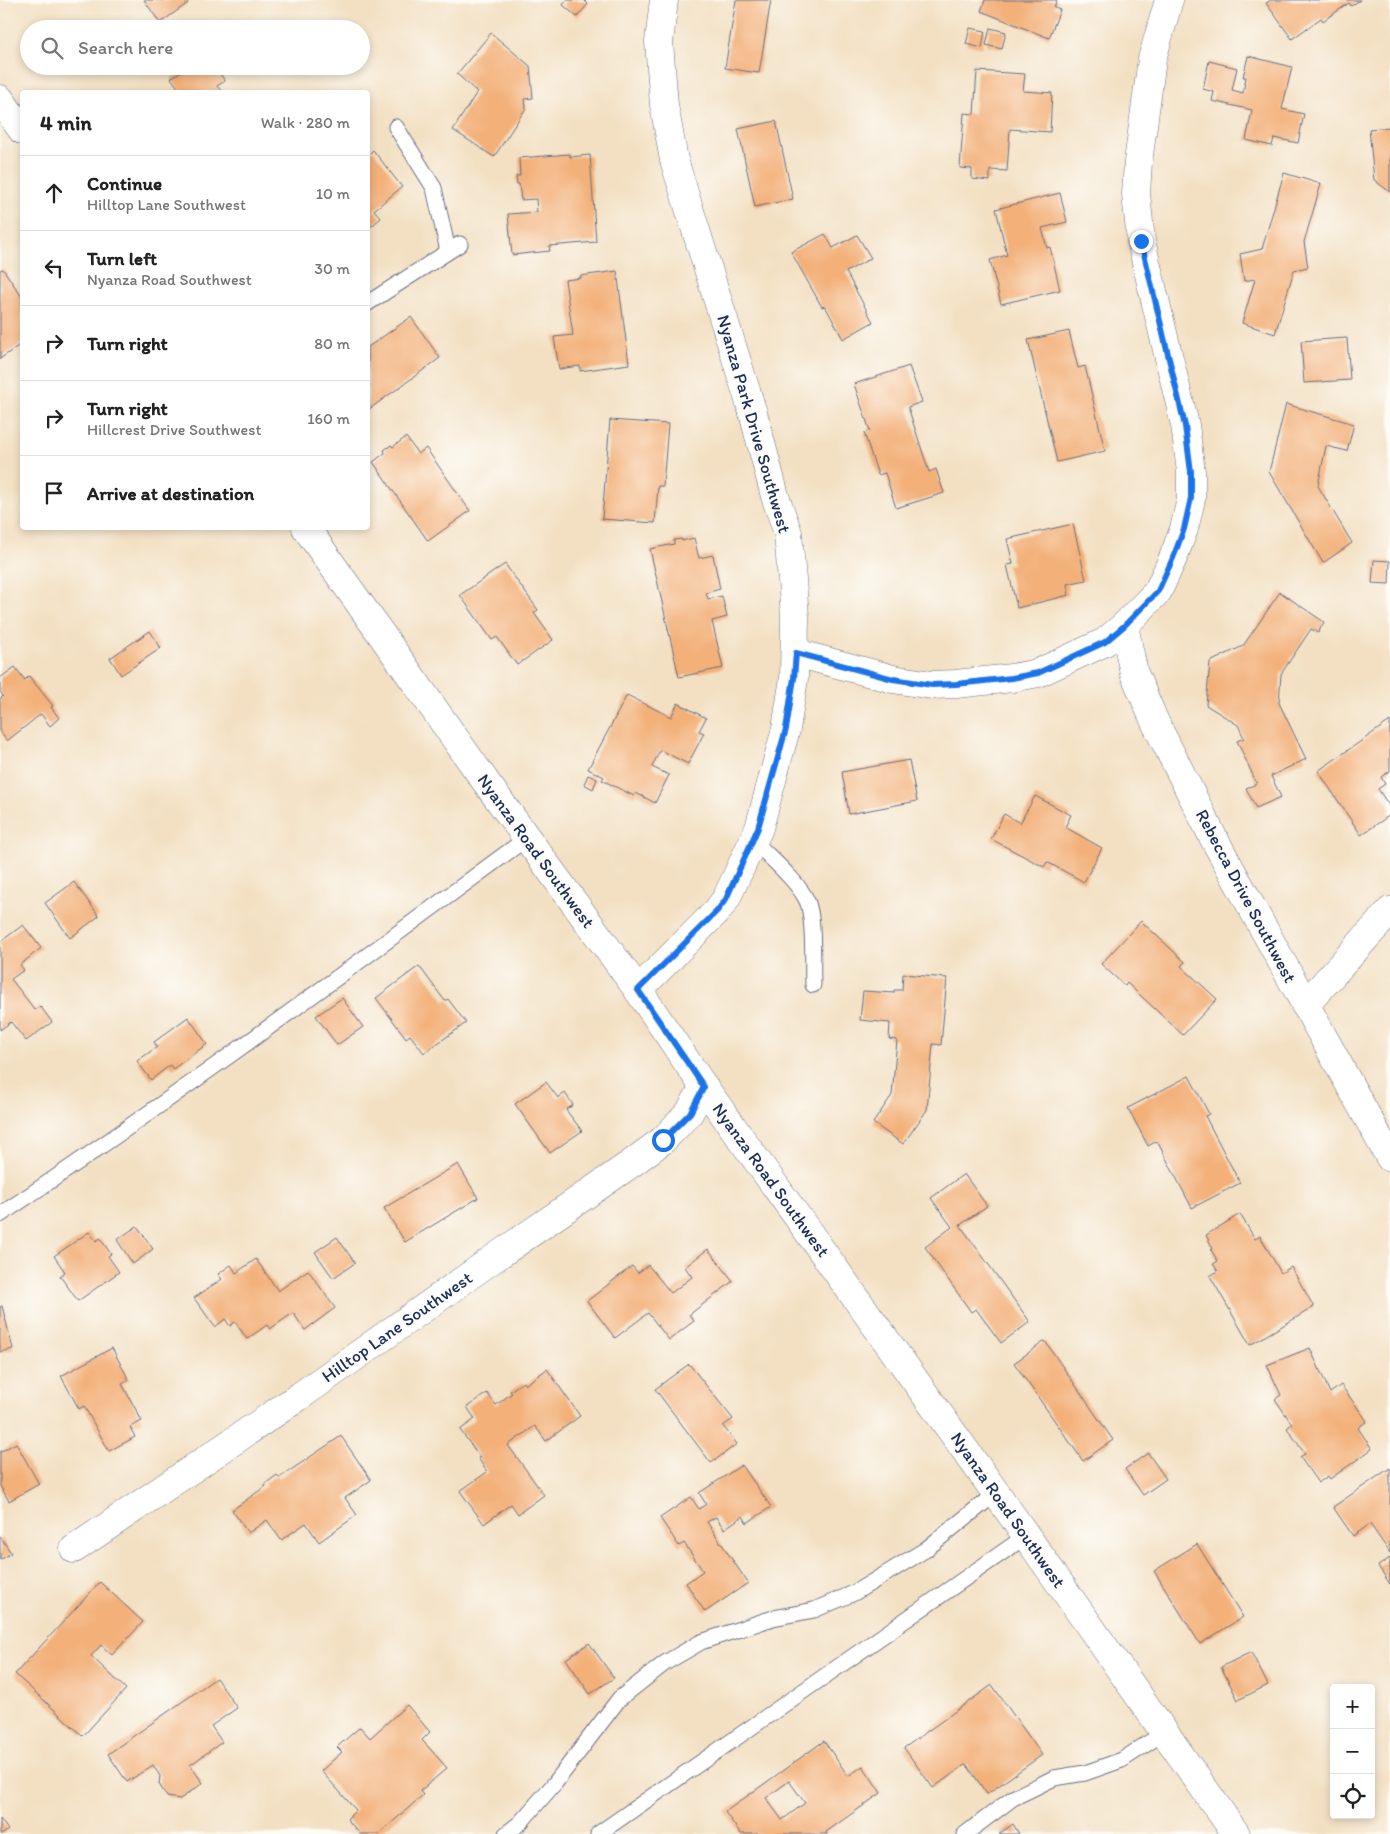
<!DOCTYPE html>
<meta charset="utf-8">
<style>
body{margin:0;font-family:Itim,sans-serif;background:#f2f2f2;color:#222}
.controls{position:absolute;right:15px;bottom:15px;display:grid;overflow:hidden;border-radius:5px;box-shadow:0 2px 8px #0003}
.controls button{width:45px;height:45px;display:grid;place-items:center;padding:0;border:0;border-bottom:1px solid #e0e0e0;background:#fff;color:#222;font:25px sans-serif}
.stop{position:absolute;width:15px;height:15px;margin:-11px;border:4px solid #1a73e8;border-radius:50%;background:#fff}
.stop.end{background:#1a73e8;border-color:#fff;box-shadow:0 1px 5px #0008}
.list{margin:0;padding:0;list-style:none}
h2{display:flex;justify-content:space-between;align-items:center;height:65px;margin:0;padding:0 20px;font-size:21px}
h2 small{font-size:16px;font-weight:400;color:#767676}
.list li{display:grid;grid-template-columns:32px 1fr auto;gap:15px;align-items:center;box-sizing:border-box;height:75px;padding:0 20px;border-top:1px solid #e0e0e0}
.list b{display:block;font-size:19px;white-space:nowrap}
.list p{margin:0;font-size:16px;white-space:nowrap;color:#767676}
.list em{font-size:16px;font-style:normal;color:#767676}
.icon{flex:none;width:28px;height:28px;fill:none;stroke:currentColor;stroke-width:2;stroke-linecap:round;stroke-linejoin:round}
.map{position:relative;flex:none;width:1390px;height:1834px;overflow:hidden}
.search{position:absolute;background:#fff;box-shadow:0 2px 8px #0003;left:20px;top:20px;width:350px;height:55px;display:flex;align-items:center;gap:12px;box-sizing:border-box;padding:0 18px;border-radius:28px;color:#767676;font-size:19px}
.panel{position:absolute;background:#fff;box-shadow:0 2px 8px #0003;left:20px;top:90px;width:350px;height:440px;border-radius:5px}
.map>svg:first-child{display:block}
</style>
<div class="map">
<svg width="1390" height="1834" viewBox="0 0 1390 1834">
<rect width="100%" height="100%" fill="#fdfcf7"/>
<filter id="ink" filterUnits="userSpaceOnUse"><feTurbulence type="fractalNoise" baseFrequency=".02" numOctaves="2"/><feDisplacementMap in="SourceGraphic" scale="10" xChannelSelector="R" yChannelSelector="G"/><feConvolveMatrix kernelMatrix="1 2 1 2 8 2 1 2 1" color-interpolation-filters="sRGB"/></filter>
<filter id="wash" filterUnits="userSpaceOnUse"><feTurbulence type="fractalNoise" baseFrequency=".0096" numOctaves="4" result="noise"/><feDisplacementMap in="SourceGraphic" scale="20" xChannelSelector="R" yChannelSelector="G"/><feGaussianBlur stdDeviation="1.12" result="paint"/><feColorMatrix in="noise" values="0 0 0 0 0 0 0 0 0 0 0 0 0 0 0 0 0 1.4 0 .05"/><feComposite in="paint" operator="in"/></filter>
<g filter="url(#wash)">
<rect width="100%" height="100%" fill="#f3e0c3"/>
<g id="blocks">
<!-- building -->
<path fill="#f3b079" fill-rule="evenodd" d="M 144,0 L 186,0 L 188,3 L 160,23 Z
M 567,0 L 584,0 L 588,4 L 577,17 L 563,5 Z
M 736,0 L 771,0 L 759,73 L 725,68 Z
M 985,0 L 1057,0 L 1054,7 L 1060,10 L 1049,38 L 981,11 Z
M 1271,0 L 1360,0 L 1351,6 L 1349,3 L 1323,21 L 1321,18 L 1292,39 L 1266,3 Z
M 970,28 L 985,31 L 982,48 L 966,44 Z
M 990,28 L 1006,32 L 1002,49 L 986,45 Z
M 491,33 L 530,66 L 533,98 L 525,99 L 526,108 L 494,157 L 453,130 L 477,92 L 457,74 Z
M 1248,56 L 1292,67 L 1282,109 L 1304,114 L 1298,143 L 1274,138 L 1272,146 L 1246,140 L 1252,110 L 1212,101 L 1214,92 L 1203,89 L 1209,61 L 1237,68 L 1232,90 L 1243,93 L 1246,77 L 1243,77 Z
M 189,66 L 203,66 L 209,74 L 217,69 L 225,81 L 217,86 L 222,92 L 181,92 L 171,78 Z
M 977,71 L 1025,74 L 1023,91 L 1052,93 L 1050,132 L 1010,129 L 1007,171 L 990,170 L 990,181 L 972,179 L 972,169 L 960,168 L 964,113 L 974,114 Z
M 776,121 L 793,199 L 755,207 L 738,129 Z
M 1390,127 L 1390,192 L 1374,180 L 1369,129 Z
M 373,150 L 402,187 L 374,210 L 381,218 L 368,229 L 368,155 Z
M 570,154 L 570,157 L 590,155 L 596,242 L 549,246 L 550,251 L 512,255 L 508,214 L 537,212 L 536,199 L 521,200 L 519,184 L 517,184 L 516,176 L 520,176 L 519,158 Z
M 1284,173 L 1321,184 L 1304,242 L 1308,267 L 1294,270 L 1275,334 L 1242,323 L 1255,279 L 1244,281 L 1240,254 L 1262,249 Z
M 1060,193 L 1067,222 L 1042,228 L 1047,248 L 1050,247 L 1060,290 L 1001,304 L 990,260 L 1007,255 L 996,209 Z
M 825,234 L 833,248 L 857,235 L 871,258 L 846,272 L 873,322 L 843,339 L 825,306 L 822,307 L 791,252 Z
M 3,269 L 22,297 L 22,343 L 0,359 L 0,270 Z
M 617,271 L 629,364 L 580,371 L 580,366 L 559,369 L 554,337 L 573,335 L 565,280 L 581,278 L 580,276 Z
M 411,317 L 440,358 L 368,410 L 368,347 Z
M 1069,331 L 1078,368 L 1085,366 L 1105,451 L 1057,462 L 1028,340 Z
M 1347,338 L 1350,380 L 1304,383 L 1301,341 Z
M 909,366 L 922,402 L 908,407 L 929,472 L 936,469 L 944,493 L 896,508 L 885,473 L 878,475 L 864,433 L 870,431 L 854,384 Z
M 1286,404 L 1354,424 L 1347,451 L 1326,446 L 1318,486 L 1352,543 L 1323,563 L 1269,472 Z
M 610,420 L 668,424 L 663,486 L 658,486 L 655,523 L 602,519 Z
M 406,437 L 418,454 L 426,448 L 470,511 L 428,541 L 373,462 L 385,453 L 384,450 L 391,445 L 393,447 Z
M 1073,524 L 1086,580 L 1067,584 L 1069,595 L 1017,608 L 1007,565 L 1013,564 L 1007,539 Z
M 694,538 L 699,558 L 713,555 L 720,589 L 706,593 L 708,599 L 722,596 L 727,617 L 712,621 L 723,668 L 679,677 L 650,549 L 674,544 L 674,540 L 682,539 L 682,541 Z
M 1374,560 L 1390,561 L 1389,584 L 1372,583 Z
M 505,564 L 538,610 L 534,613 L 553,640 L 517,665 L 497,637 L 492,640 L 460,595 Z
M 1280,592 L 1324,622 L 1318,633 L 1311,629 L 1281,674 L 1279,703 L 1306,759 L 1271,776 L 1281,797 L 1256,808 L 1246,788 L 1257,784 L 1237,741 L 1244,738 L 1238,725 L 1206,705 L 1210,662 L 1243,646 Z
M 150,631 L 161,648 L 121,675 L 110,658 Z
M 15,667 L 25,680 L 29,676 L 53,706 L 51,707 L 59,718 L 50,726 L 41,714 L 7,741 L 0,732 L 0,699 L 3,696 L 0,692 L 0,678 Z
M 627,695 L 671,717 L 678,703 L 706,718 L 699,731 L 704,733 L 688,764 L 660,750 L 652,767 L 669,775 L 655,803 L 636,793 L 634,796 L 602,780 L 604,777 L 588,769 Z
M 1390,721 L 1390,771 L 1381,777 L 1385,784 L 1378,789 L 1390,807 L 1390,815 L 1361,835 L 1318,771 Z
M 909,760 L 917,801 L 849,814 L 842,772 Z
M 588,775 L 597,779 L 593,789 L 584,784 Z
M 1035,796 L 1071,815 L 1065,827 L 1102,848 L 1084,882 L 1047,862 L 1044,867 L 991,839 L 1004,814 L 1020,823 Z
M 74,882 L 99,916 L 70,938 L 45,903 Z
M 1141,921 L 1185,962 L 1181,966 L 1217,999 L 1183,1035 L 1127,983 L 1125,986 L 1101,964 Z
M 23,925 L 41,948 L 20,965 L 24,970 L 11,979 L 35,1010 L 40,1006 L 52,1022 L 26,1041 L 11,1022 L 0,1030 L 0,942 Z
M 419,966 L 445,1001 L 448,999 L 466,1023 L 424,1053 L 410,1035 L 406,1038 L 376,998 Z
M 903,974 L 947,978 L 941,1045 L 933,1044 L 927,1110 L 903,1144 L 873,1123 L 892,1095 L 897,1040 L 889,1039 L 890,1023 L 860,1020 L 863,991 L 894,993 L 894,990 L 902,990 Z
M 342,998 L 363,1027 L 337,1045 L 316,1016 Z
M 188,1017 L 207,1044 L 173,1069 L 170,1065 L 151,1080 L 137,1061 L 157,1047 L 154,1042 Z
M 1189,1076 L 1209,1114 L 1205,1116 L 1240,1183 L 1192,1208 L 1157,1141 L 1148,1146 L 1128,1108 Z
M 546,1082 L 558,1098 L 565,1093 L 573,1105 L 566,1110 L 582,1131 L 550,1153 L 515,1104 Z
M 458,1164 L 478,1198 L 405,1242 L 384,1208 Z
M 964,1174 L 987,1206 L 960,1225 L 1030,1322 L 1001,1343 L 976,1309 L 971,1312 L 925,1247 L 952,1227 L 931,1198 Z
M 1240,1214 L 1255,1239 L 1260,1236 L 1281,1273 L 1291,1267 L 1314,1307 L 1250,1345 L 1210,1276 L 1218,1271 L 1213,1264 L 1218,1261 L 1211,1250 L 1213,1249 L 1206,1235 Z
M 137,1226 L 153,1249 L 133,1264 L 117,1240 Z
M 89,1232 L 96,1241 L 100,1238 L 111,1254 L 108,1256 L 119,1272 L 78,1301 L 60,1276 L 65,1272 L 54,1256 Z
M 337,1237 L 355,1263 L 333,1278 L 315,1252 Z
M 708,1249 L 733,1281 L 689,1315 L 694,1321 L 669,1340 L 648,1313 L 615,1338 L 587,1301 L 632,1266 L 638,1273 L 648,1265 L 671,1293 L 692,1277 L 685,1267 Z
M 256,1259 L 278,1291 L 308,1270 L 335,1308 L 305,1330 L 293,1313 L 270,1329 L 267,1325 L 247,1339 L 235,1322 L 230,1326 L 225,1319 L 215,1327 L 194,1298 L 222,1279 L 218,1274 L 231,1265 L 236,1273 Z
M 2,1306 L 13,1349 L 0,1352 L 0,1307 Z
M 1045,1341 L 1113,1440 L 1083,1461 L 1014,1363 Z
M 112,1348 L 129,1380 L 122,1384 L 142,1421 L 130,1427 L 135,1437 L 109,1451 L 84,1406 L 79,1409 L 61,1376 Z
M 1310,1348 L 1330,1393 L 1341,1385 L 1367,1421 L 1358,1428 L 1372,1449 L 1330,1479 L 1328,1476 L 1318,1483 L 1300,1457 L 1305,1454 L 1287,1428 L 1292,1424 L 1275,1399 L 1281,1395 L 1267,1365 Z
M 689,1364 L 733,1419 L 723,1426 L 737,1444 L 711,1463 L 655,1389 Z
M 547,1369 L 580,1416 L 546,1441 L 535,1426 L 508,1445 L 544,1495 L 518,1514 L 511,1504 L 484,1524 L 460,1491 L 487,1472 L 478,1458 L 480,1457 L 460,1430 L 475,1419 L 467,1407 L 487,1393 L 496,1405 L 512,1393 L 510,1391 L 523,1382 L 525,1385 Z
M 341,1436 L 371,1480 L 345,1498 L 357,1515 L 319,1542 L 306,1523 L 281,1540 L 267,1520 L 248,1533 L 232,1510 L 266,1486 L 265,1484 L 277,1475 L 279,1478 Z
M 16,1443 L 39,1484 L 9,1501 L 0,1486 L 0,1452 Z
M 1148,1453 L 1166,1479 L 1143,1495 L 1125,1469 Z
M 742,1465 L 771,1507 L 747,1523 L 743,1516 L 724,1529 L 716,1517 L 707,1522 L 748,1583 L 705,1612 L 686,1583 L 703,1571 L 684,1543 L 679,1546 L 660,1518 L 691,1497 L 699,1509 L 706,1504 L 699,1493 Z
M 1390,1468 L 1390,1553 L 1370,1524 L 1353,1536 L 1333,1507 Z
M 0,1536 L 11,1553 L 0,1560 Z
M 1197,1544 L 1243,1617 L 1200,1644 L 1154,1571 Z
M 1390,1558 L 1390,1584 L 1378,1566 Z
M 100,1582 L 143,1622 L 112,1655 L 101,1645 L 91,1656 L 126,1689 L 83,1736 L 15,1674 Z
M 589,1643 L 614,1678 L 590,1694 L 566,1659 Z
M 1251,1652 L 1268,1685 L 1238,1700 L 1221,1667 Z
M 216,1678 L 237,1708 L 211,1726 L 222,1742 L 190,1765 L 203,1783 L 180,1799 L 167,1797 L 159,1784 L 160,1776 L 153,1765 L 127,1782 L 108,1754 Z
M 992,1685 L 1042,1755 L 987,1794 L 966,1764 L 933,1788 L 904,1748 Z
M 407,1705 L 430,1732 L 422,1740 L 447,1768 L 420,1791 L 423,1795 L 379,1834 L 360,1834 L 347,1819 L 356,1810 L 321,1771 L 342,1752 L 337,1747 L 360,1727 L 370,1738 Z
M 824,1741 L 848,1776 L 863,1766 L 881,1793 L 826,1832 L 827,1834 L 741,1834 L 725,1812 ZM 789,1781 L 805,1803 L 782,1820 L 766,1798 Z
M 0,1819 L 8,1830 L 3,1834 L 0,1834 Z
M 1013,1824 L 1019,1834 L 999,1834 Z"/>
</g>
</g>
<g filter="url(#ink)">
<use href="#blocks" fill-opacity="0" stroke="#676d81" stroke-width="1"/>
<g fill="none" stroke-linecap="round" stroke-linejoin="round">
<defs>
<path id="service" d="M 396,127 L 434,188 L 448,251
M 368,303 L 460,244
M 753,840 C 768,856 798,881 807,901 C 815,918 812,965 813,985
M 0,1215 C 180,1095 353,966 527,838
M 506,1834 L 520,1823 L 555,1783 L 619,1699 L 665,1663 L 701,1642 L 773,1618 L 814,1610 L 854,1593 L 925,1550 L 996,1493
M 598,1834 L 1026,1536
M 965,1834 L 1013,1798 L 1054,1778 L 1085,1773 L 1122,1760 L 1165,1732"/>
<path id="minor" d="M 1124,626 L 1134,673 L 1155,722 L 1213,837 L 1390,1158
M 796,653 L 893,679 L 932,685 L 956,684 L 1012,678 L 1038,673 L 1105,642 L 1124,626 L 1158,591 L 1173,558 L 1184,529 L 1191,499 L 1191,472 L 1185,425 L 1141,241 L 1136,194 L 1138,162 L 1152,59 L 1169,0
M 638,990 L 717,911 L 726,899 L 759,828 L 786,729 L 794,678 L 795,616 L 788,533 L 775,496 L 753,413 L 674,160 L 664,105 L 659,42 L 664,0
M 1305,1005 L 1390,911
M 74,1549 L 300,1396 L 493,1259 L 632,1163 L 663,1140 L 689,1113 L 704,1087"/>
<path id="tertiary" d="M 0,99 L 22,130
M 306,528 L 488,785 L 638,990 L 704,1087 L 996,1493 L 1236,1834"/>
</defs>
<!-- service casing -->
<use href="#service" stroke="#676d81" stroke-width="17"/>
<!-- minor casing -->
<use href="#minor" stroke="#676d81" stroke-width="29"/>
<!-- tertiary casing -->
<use href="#tertiary" stroke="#676d81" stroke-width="29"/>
<!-- service -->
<use href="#service" stroke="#fff" stroke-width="15"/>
<!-- minor -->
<use href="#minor" stroke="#fff" stroke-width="28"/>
<!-- tertiary -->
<use href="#tertiary" stroke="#fff" stroke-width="28"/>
</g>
</g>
<g fill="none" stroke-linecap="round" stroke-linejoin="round" filter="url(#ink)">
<!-- route -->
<path stroke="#1a73e8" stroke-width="6" d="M 663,1140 L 690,1113 L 704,1087 L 638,990 L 717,911 L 726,899 L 758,828 L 786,729 L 794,678 L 796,653 L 893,679 L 932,685 L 956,684 L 1012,678 L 1038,673 L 1105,642 L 1124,626 L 1158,591 L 1173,558 L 1184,529 L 1191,498 L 1191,472 L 1185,426 L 1141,241"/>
</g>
<g text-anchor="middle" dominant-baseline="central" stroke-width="4.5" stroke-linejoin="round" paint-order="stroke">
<!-- street labels -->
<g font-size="18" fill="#1b2f5e" stroke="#fdfcf7">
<text transform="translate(754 424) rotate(74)">Nyanza Park Drive Southwest</text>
<text transform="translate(536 851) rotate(54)">Nyanza Road Southwest</text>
<text transform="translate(1246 896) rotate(62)">Rebecca Drive Southwest</text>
<text transform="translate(771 1180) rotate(54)">Nyanza Road Southwest</text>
<text transform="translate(397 1327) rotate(-35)">Hilltop Lane Southwest</text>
<text transform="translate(1008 1510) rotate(55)">Nyanza Road Southwest</text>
</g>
</g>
</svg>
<div class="controls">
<button>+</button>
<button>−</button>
<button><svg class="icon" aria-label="locate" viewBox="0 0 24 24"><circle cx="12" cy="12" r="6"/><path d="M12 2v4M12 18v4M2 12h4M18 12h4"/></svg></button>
</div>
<div class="stop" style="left:663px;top:1140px"></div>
<div class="stop end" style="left:1141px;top:241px"></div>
<div class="search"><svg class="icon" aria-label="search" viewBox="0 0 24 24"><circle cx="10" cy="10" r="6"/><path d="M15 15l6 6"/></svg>Search here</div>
<section class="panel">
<h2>4 min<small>Walk · 280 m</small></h2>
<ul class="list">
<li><svg class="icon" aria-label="ahead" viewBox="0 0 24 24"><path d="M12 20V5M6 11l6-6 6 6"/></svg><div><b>Continue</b><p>Hilltop Lane Southwest</p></div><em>10 m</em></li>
<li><svg class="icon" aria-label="left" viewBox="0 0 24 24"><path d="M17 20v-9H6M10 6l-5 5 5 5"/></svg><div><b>Turn left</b><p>Nyanza Road Southwest</p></div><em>30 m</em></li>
<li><svg class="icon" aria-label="right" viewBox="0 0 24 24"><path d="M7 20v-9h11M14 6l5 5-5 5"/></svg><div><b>Turn right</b></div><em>80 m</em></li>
<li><svg class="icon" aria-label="right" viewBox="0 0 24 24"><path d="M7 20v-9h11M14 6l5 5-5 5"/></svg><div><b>Turn right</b><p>Hillcrest Drive Southwest</p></div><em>160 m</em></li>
<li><svg class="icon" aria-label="arrive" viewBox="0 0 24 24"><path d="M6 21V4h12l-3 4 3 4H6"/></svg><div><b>Arrive at destination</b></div></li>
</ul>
</section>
</div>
